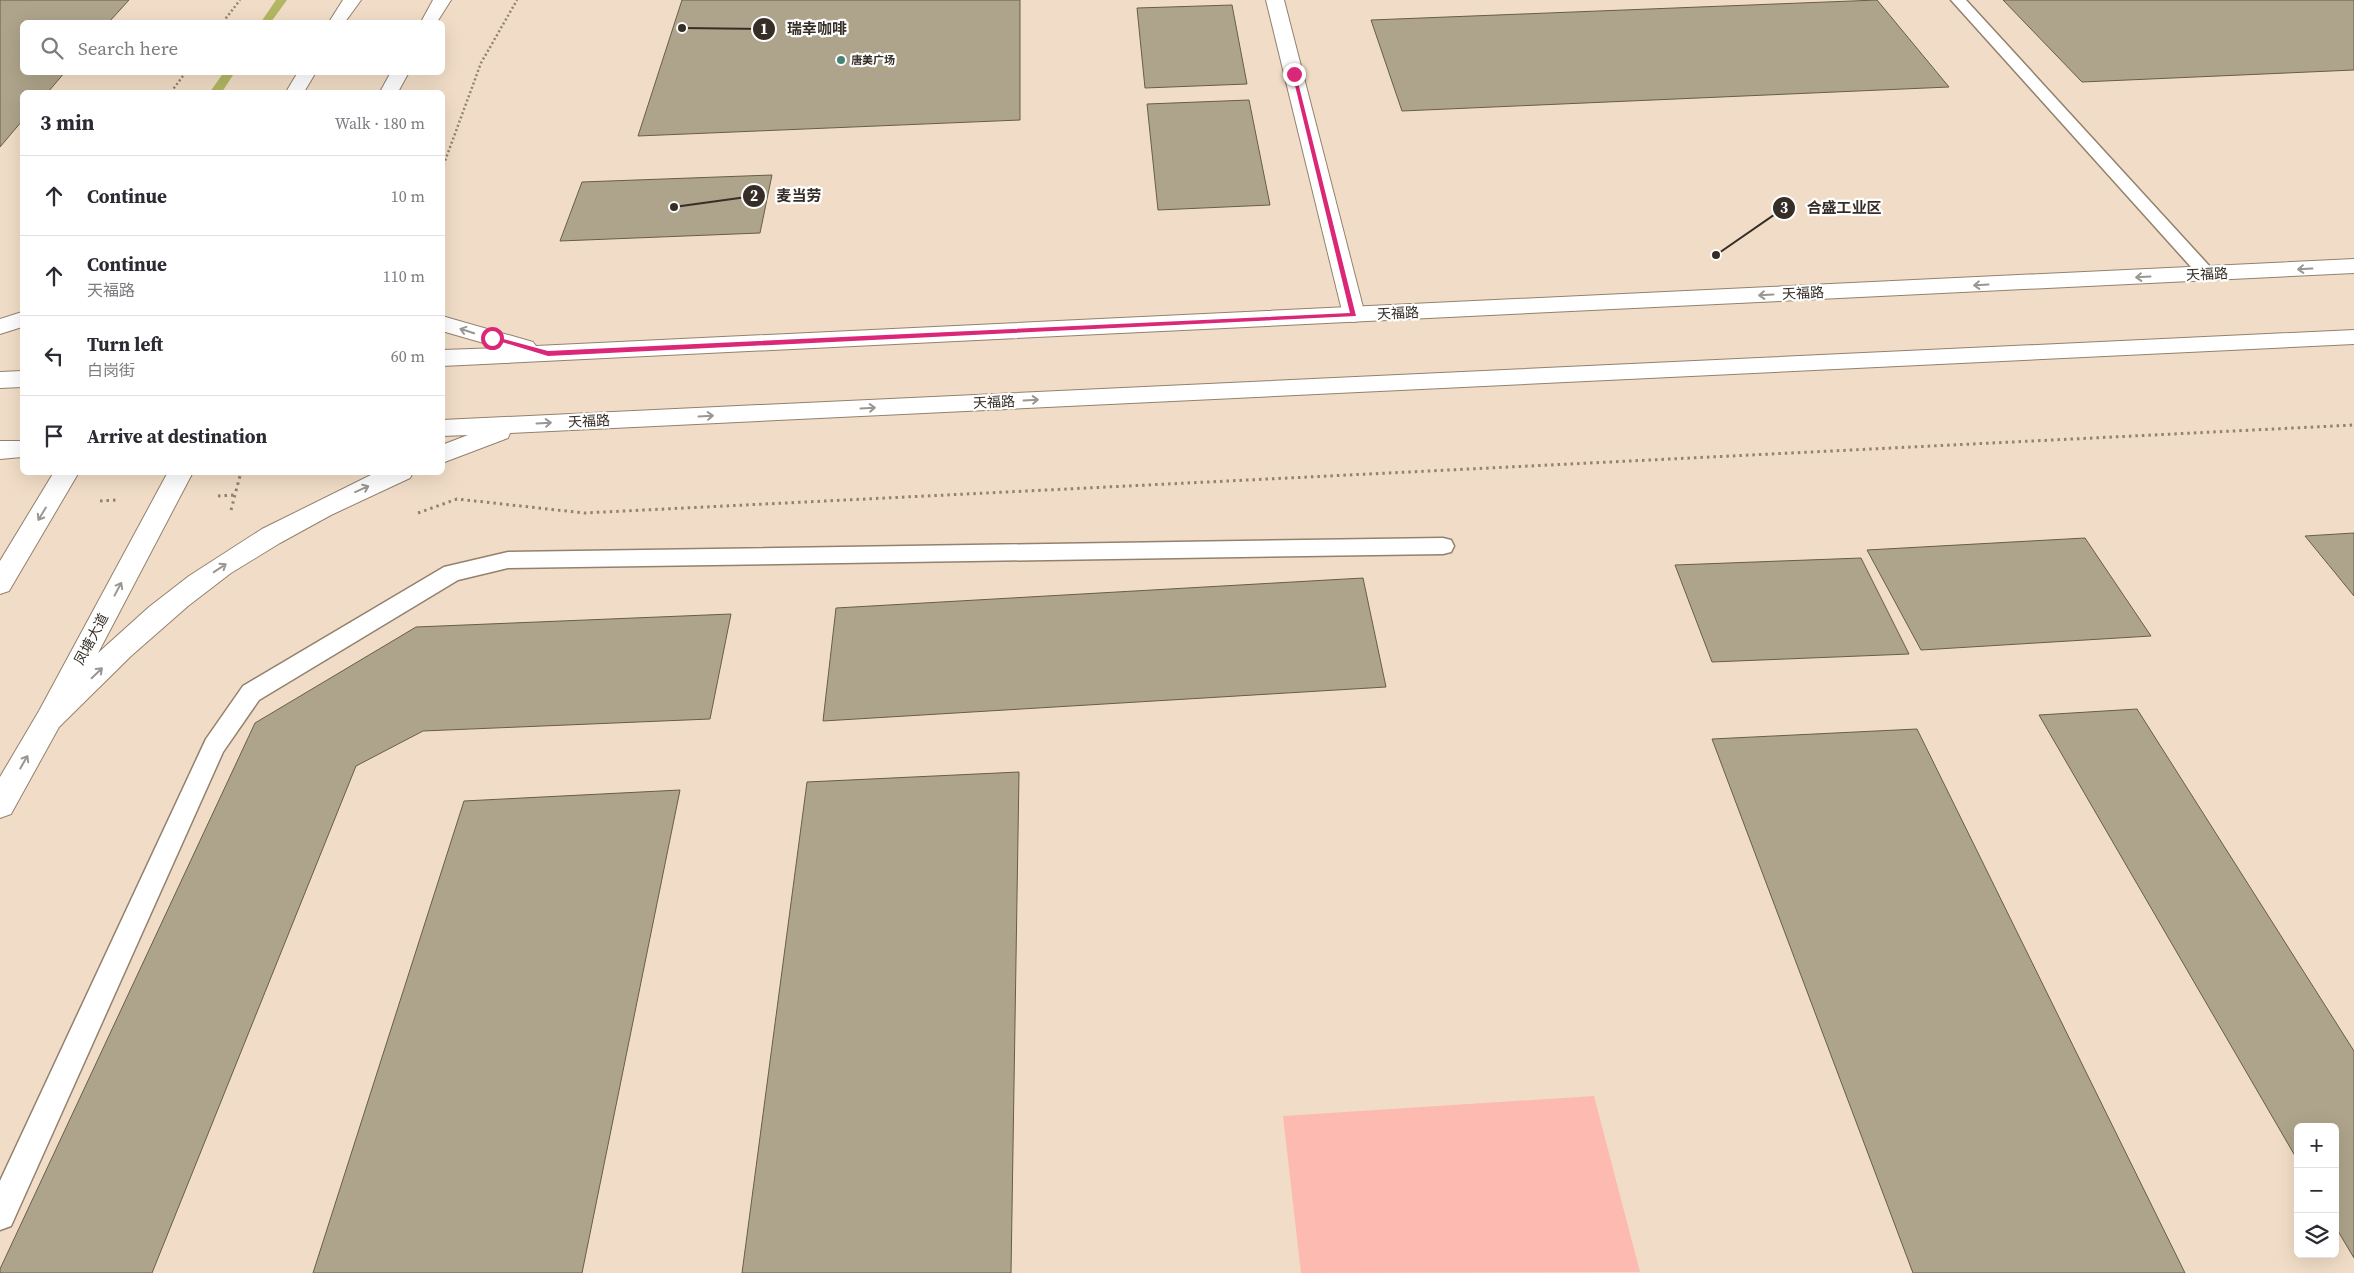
<!DOCTYPE html>
<meta charset="utf-8">
<style>
body{margin:0;font-family:"Source Serif 4","Noto Sans SC",serif;background:#f7f7f7;color:#2b2b33}
.controls{position:absolute;right:15px;bottom:15px;display:grid;overflow:hidden;border-radius:8px;box-shadow:0 5px 20px #0002}
.controls button{width:45px;height:45px;display:grid;place-items:center;padding:0;border:0;border-bottom:1px solid #e1e1e2;background:#fff;color:#2b2b33;font:25px sans-serif}
.stop{position:absolute;width:15px;height:15px;margin:-11px;border:4px solid #db2777;border-radius:50%;background:#fff}
.stop.end{background:#db2777;border-color:#fff;box-shadow:0 1px 5px #0008}
.list{margin:0;padding:0;list-style:none}
h2{display:flex;justify-content:space-between;align-items:center;height:65px;margin:0;padding:0 20px;font-size:21px}
h2 small{font-size:16px;font-weight:400;color:#7c7c81}
.list li{display:grid;grid-template-columns:32px 1fr auto;gap:15px;align-items:center;box-sizing:border-box;height:80px;padding:0 20px;border-top:1px solid #e1e1e2}
.list b{display:block;font-size:19px;white-space:nowrap}
.list p{margin:0;font-size:16px;white-space:nowrap;color:#7c7c81}
.list em{font-size:16px;font-style:normal;color:#7c7c81}
.icon{flex:none;width:28px;height:28px;fill:none;stroke:currentColor;stroke-width:2;stroke-linecap:round;stroke-linejoin:round}
.map{position:relative;flex:none;width:2354px;height:1273px;overflow:hidden}
.search{position:absolute;background:#fff;box-shadow:0 5px 20px #0002;left:20px;top:20px;width:425px;height:55px;display:flex;align-items:center;gap:12px;box-sizing:border-box;padding:0 18px;border-radius:8px;color:#7c7c81;font-size:19px}
.panel{position:absolute;background:#fff;box-shadow:0 5px 20px #0002;left:20px;top:90px;width:425px;height:385px;border-radius:8px}
.map>svg:first-child{display:block}
</style>
<div class="map">
<svg width="2354" height="1273" viewBox="0 0 2354 1273">
<rect width="100%" height="100%" fill="#f1ddc7"/>
<!-- green -->
<path fill="#fdbab1" d="M 1594,1096 L 1640,1272 L 1301,1273 L 1283,1116 Z"/>
<g fill="none" stroke-linecap="round" stroke-linejoin="round">
<!-- stream -->
<path fill="#b3b763" fill-rule="evenodd" d="M 276,0 L 287,0 L 271,22 L 261,22 Z
M 224,72 L 235,72 L 222,92 L 210,92 Z"/>
</g>
<!-- building -->
<path fill="#aea48b" stroke="#675e47" d="M 0,0 L 129,0 L 109,22 L 22,22 L 22,72 L 65,72 L 48,92 L 22,92 L 22,121 L 0,147 Z
M 682,0 L 1020,0 L 1020,120 L 638,136 Z
M 1877,0 L 1949,87 L 1402,111 L 1371,20 Z
M 2003,0 L 2354,0 L 2354,70 L 2082,82 Z
M 1232,5 L 1247,84 L 1145,88 L 1137,8 Z
M 1249,100 L 1270,205 L 1158,210 L 1147,104 Z
M 772,175 L 760,233 L 560,241 L 582,182 Z
M 2354,533 L 2354,596 L 2305,536 Z
M 2085,538 L 2151,636 L 1921,650 L 1867,550 Z
M 1861,558 L 1909,654 L 1712,662 L 1675,565 Z
M 1363,578 L 1386,687 L 823,721 L 836,608 Z
M 731,614 L 710,719 L 423,731 L 356,766 L 152,1273 L 0,1273 L 0,1269 L 255,723 L 416,627 Z
M 2137,709 L 2354,1051 L 2354,1258 L 2335,1226 L 2335,1127 L 2298,1127 L 2298,1161 L 2039,715 Z
M 1917,729 L 2185,1273 L 1913,1273 L 1712,739 Z
M 1019,772 L 1011,1273 L 742,1273 L 807,782 Z
M 680,790 L 582,1273 L 313,1273 L 464,801 Z"/>
<g fill="none" stroke-linecap="round" stroke-linejoin="round">
<defs>
<path id="service" d="M 1951,0 L 1966,0 L 2213,270 L 2216,274 L 2213,278 L 2201,278 Z
M 1443,538 L 1451,540 L 1454,546 L 1451,552 L 1443,554 L 508,568 L 458,580 L 259,700 L 223,752 L 11,1226 L 0,1230 L 0,1181 L 206,739 L 243,686 L 444,567 L 508,552 Z"/>
<path id="tertiary" d="M 1266,0 L 1284,0 L 1365,315 L 1362,320 L 1354,322 L 1346,320 L 1343,315 Z"/>
<path id="primary" d="M 343,0 L 361,0 L 345,22 L 329,22 Z
M 433,0 L 451,0 L 437,22 L 421,22 Z
M 298,72 L 316,72 L 304,92 L 286,92 Z
M 391,72 L 409,72 L 398,92 L 380,92 Z
M 2354,259 L 2354,273 L 442,366 L 442,350 L 501,348 L 442,331 L 442,316 L 533,342 L 536,346 Z
M 22,312 L 22,327 L 0,334 L 0,319 Z
M 2354,330 L 2354,344 L 510,433 L 508,438 L 442,463 L 442,445 L 468,435 L 442,436 L 442,420 Z
M 22,371 L 22,387 L 0,388 L 0,372 Z
M 0,441 L 22,441 L 22,457 L 0,459 Z
M 54,472 L 79,472 L 9,591 L 0,594 L 0,561 Z
M 168,472 L 193,472 L 98,653 L 149,607 L 189,576 L 262,529 L 377,472 L 413,472 L 410,478 L 331,515 L 280,543 L 231,573 L 188,606 L 131,656 L 59,727 L 11,814 L 0,818 L 0,777 L 39,711 Z"/>
</defs>
<!-- service casing -->
<use href="#service" stroke="#93816d" stroke-width="3"/>
<!-- tertiary casing -->
<use href="#tertiary" stroke="#93816d" stroke-width="2"/>
<!-- primary casing -->
<use href="#primary" stroke="#93816d" stroke-width="2"/>
<!-- path-far1 -->
<path stroke="#918374" stroke-width="2.5" stroke-dasharray="2 2.5" stroke-linecap="butt" d="M 223,22 L 240,0
M 171,92 L 186,72
M 442,169 L 481,63 L 517,0"/>
<!-- path -->
<path stroke="#918374" stroke-width="3" stroke-dasharray="2.5 4" stroke-linecap="butt" d="M 218,496 L 234,495
M 100,501 L 117,500
M 231,510 L 241,472
M 418,513 L 457,499 L 584,513 L 2354,425"/>
<!-- service -->
<use href="#service" fill="#fff" fill-rule="evenodd"/>
<!-- tertiary -->
<use href="#tertiary" fill="#fff" fill-rule="evenodd"/>
<!-- primary -->
<use href="#primary" fill="#fff" fill-rule="evenodd"/>
</g>
<!-- one-way arrows -->
<defs><path id="oneway-shaft" d="M-6 0H5M1.5-3L5.5 0L1.5 3" fill="none" stroke-width="1.6" stroke-linecap="round" stroke-linejoin="round" transform="scale(1.25)"/></defs>
<g stroke="#9a9692">
<use href="#oneway-shaft" transform="translate(2305 269) rotate(177)"/>
<use href="#oneway-shaft" transform="translate(2143 277) rotate(177)"/>
<use href="#oneway-shaft" transform="translate(1981 285) rotate(177)"/>
<use href="#oneway-shaft" transform="translate(1766 295) rotate(177)"/>
<use href="#oneway-shaft" transform="translate(467 331) rotate(-162)"/>
<use href="#oneway-shaft" transform="translate(1031 400) rotate(-3)"/>
<use href="#oneway-shaft" transform="translate(868 408) rotate(-3)"/>
<use href="#oneway-shaft" transform="translate(706 416) rotate(-3)"/>
<use href="#oneway-shaft" transform="translate(544 423) rotate(-3)"/>
<use href="#oneway-shaft" transform="translate(362 489) rotate(-24)"/>
<use href="#oneway-shaft" transform="translate(42 514) rotate(121)"/>
<use href="#oneway-shaft" transform="translate(220 568) rotate(-33)"/>
<use href="#oneway-shaft" transform="translate(118 589) rotate(-62)"/>
<use href="#oneway-shaft" transform="translate(97 673) rotate(-44)"/>
<use href="#oneway-shaft" transform="translate(24 762) rotate(-60)"/>
</g>
<!-- route -->
<path fill="#db2777" d="M 1292,73 L 1296,74 L 1356,316 L 548,356 L 489,338 L 492,336 L 548,351 L 1350,313 Z"/>
<!-- markers -->
<circle fill="#448473" stroke="#fff" stroke-width="2" cx="841" cy="60" r="5"/>
<g text-anchor="middle" dominant-baseline="central" stroke-width="4.5" stroke-linejoin="round" paint-order="stroke">
<!-- far-poi labels -->
<g font-size="11" font-weight="bold" fill="#362e26" stroke="#fff" text-anchor="start">
<text x="851" y="60">唐美广场</text>
</g>
<!-- street labels -->
<g font-size="14" fill="#362e26" stroke="#fff">
<text transform="translate(2207 274) rotate(-3)">天福路</text>
<text transform="translate(1803 293) rotate(-3)">天福路</text>
<text transform="translate(1398 313) rotate(-3)">天福路</text>
<text transform="translate(994 402) rotate(-3)">天福路</text>
<text transform="translate(589 421) rotate(-3)">天福路</text>
<text transform="translate(91 639) rotate(-62)">凤塘大道</text>
</g>
</g>
<!-- callouts -->
<path fill="none" stroke="#362e26" stroke-width="2" d="M682 28L764 29M674 207L754 196M1716 255L1784 208"/>
<g fill="#362e26" stroke="#fff" stroke-width="2">
<circle cx="682" cy="28" r="5"/>
<circle cx="674" cy="207" r="5"/>
<circle cx="1716" cy="255" r="5"/>
<circle cx="764" cy="29" r="12"/>
<circle cx="754" cy="196" r="12"/>
<circle cx="1784" cy="208" r="12"/>
</g>
<g font-size="15" text-anchor="middle" font-weight="bold" fill="#fff">
<text x="764" y="34">1</text>
<text x="754" y="201">2</text>
<text x="1784" y="213">3</text>
</g>
<g font-size="15" text-anchor="middle" font-weight="bold" fill="#362e26" stroke="#fff" stroke-width="4.5" stroke-linejoin="round" paint-order="stroke">
<text x="817" y="34">瑞幸咖啡</text>
<text x="799" y="201">麦当劳</text>
<text x="1844" y="213">合盛工业区</text>
</g>
</svg>
<div class="controls">
<button>+</button>
<button>−</button>
<button><svg class="icon" aria-label="layers" viewBox="0 0 24 24"><path d="M12 4l9 5-9 5-9-5zM3 14l9 5 9-5"/></svg></button>
</div>
<div class="stop" style="left:492px;top:338px"></div>
<div class="stop end" style="left:1294px;top:74px"></div>
<div class="search"><svg class="icon" aria-label="search" viewBox="0 0 24 24"><circle cx="10" cy="10" r="6"/><path d="M15 15l6 6"/></svg>Search here</div>
<section class="panel">
<h2>3 min<small>Walk · 180 m</small></h2>
<ul class="list">
<li><svg class="icon" aria-label="ahead" viewBox="0 0 24 24"><path d="M12 20V5M6 11l6-6 6 6"/></svg><div><b>Continue</b></div><em>10 m</em></li>
<li><svg class="icon" aria-label="ahead" viewBox="0 0 24 24"><path d="M12 20V5M6 11l6-6 6 6"/></svg><div><b>Continue</b><p>天福路</p></div><em>110 m</em></li>
<li><svg class="icon" aria-label="left" viewBox="0 0 24 24"><path d="M17 20v-9H6M10 6l-5 5 5 5"/></svg><div><b>Turn left</b><p>白岗街</p></div><em>60 m</em></li>
<li><svg class="icon" aria-label="arrive" viewBox="0 0 24 24"><path d="M6 21V4h12l-3 4 3 4H6"/></svg><div><b>Arrive at destination</b></div></li>
</ul>
</section>
</div>
